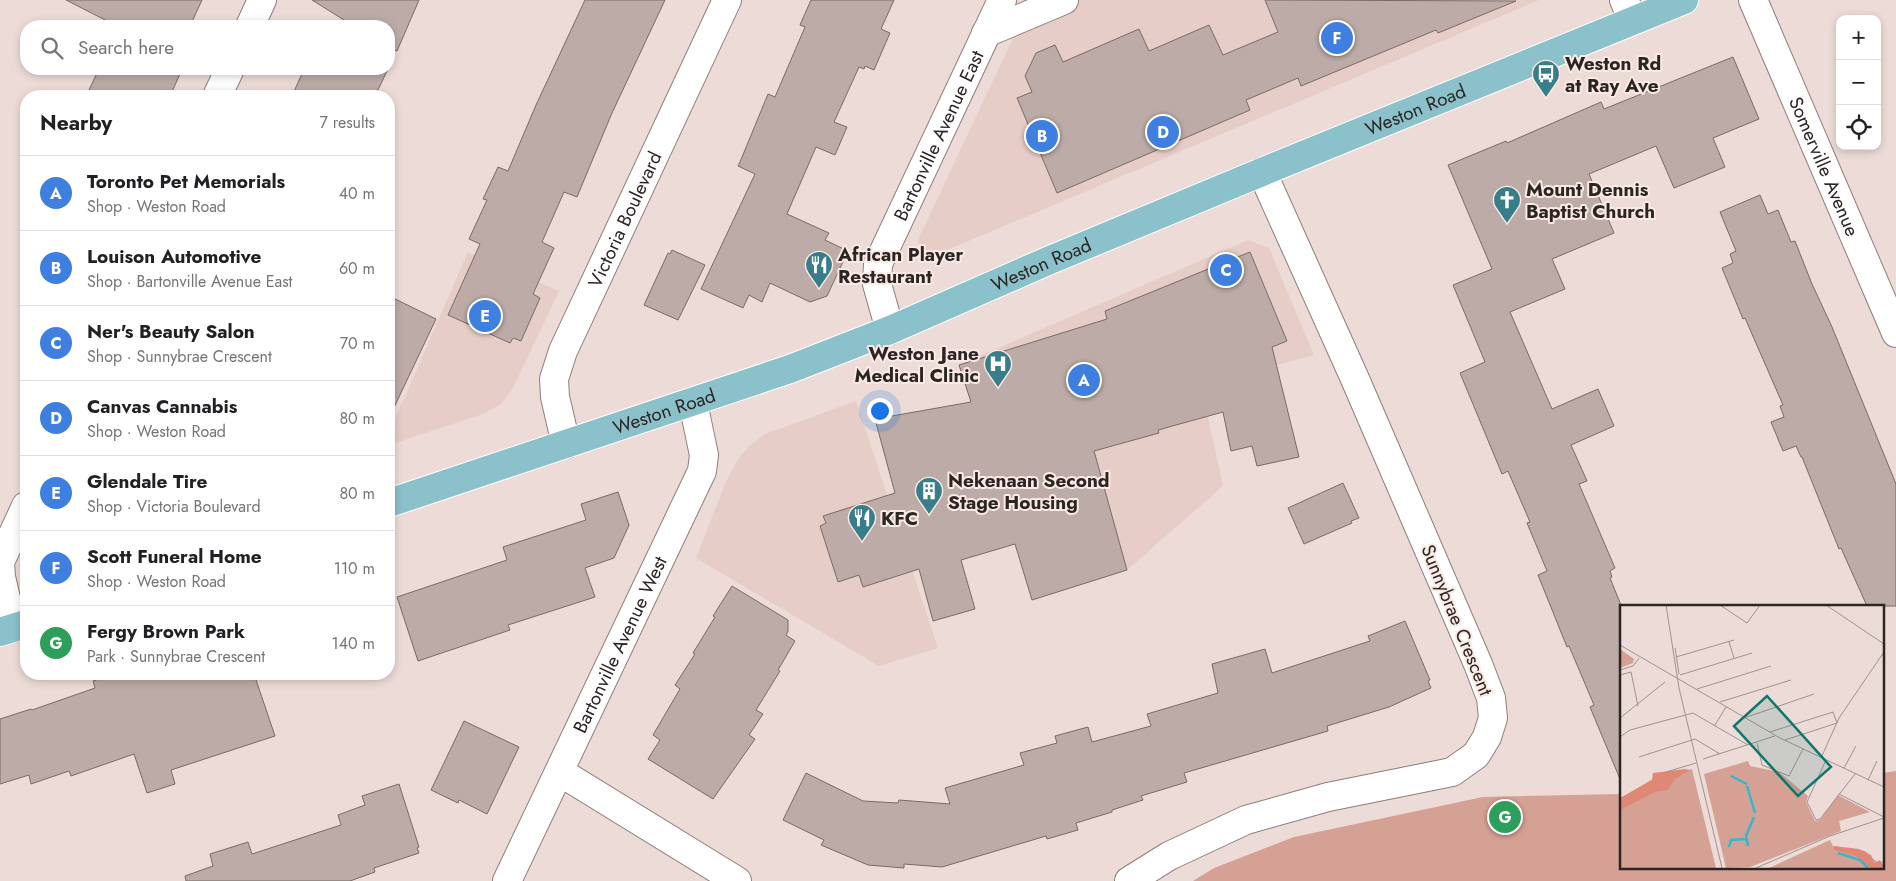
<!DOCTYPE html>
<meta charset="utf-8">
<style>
body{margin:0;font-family:Jost,sans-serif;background:#f2f2f2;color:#202124}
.controls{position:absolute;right:15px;top:15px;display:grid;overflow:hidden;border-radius:10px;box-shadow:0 2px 8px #0003}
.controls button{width:45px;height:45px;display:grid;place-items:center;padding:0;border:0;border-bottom:1px solid #e0e0e0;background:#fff;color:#202124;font:25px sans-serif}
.you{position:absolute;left:879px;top:410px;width:18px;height:18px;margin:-12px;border:4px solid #fff;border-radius:50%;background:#1a73e8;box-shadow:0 0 0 8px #1a73e833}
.badge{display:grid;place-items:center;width:32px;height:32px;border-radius:50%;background:#387d8a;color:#fff;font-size:16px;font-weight:700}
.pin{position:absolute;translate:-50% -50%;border:2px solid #fff;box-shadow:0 1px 5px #0006}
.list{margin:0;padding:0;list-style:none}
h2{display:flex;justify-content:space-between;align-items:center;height:65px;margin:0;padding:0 20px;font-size:21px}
h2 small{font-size:16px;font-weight:400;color:#757577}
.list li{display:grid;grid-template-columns:32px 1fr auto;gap:15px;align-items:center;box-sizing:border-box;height:75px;padding:0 20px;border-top:1px solid #e0e0e0}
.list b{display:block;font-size:19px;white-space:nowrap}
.list p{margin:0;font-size:16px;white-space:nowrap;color:#757577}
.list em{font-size:16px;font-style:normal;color:#757577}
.icon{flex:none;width:28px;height:28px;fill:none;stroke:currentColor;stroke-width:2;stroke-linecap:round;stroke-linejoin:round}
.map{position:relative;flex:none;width:1896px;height:881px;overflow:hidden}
.search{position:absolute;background:#fff;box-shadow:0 2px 8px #0003;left:20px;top:20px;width:375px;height:55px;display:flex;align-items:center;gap:12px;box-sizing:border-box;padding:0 18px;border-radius:20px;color:#757577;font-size:19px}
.panel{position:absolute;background:#fff;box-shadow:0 2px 8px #0003;left:20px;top:90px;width:375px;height:590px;border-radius:20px}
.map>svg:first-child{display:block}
</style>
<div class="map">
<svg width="1896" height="881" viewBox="0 0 1896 881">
<rect width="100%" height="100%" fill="#eddbd7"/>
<!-- built -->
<path fill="#e7cdc7" d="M 1031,0 L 1539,0 L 933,256 L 917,242 Z
M 1248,240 L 1269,248 L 1314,355 L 1201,386 L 1223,486 L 1127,570 L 1032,600 L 959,365 Z
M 468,252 L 559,291 L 513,388 L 501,404 L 483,414 L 389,445 L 389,433 Z
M 856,401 L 938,648 L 879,666 L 696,558 L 725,484 L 738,459 L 749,446 L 765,434 Z"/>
<!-- green -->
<path fill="#d6a195" d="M 1896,771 L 1896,881 L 1193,881 L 1214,868 L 1294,837 L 1483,797 L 1621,794 L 1621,867 L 1882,867 L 1882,773 Z"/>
<!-- building -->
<path fill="#bcaba7" stroke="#7a6a67" d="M 66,0 L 202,0 L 190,26 L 117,26 Z
M 312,0 L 419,0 L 397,51 L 389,47 L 389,26 L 341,26 L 344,20 Z
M 585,0 L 665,0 L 612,113 L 577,197 L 564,192 L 542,242 L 554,248 L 533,294 L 540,298 L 521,341 L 513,338 L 510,343 L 448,315 L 480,244 L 469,239 L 487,200 L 483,199 L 498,167 L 508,171 L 536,105 Z
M 811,0 L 894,0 L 881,29 L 890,33 L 874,70 L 865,66 L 864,69 L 859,67 L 834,122 L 847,127 L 835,155 L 816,147 L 787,214 L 829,233 L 825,240 L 848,251 L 827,296 L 810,302 L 770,283 L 762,302 L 749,295 L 743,308 L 701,289 L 755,174 L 738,166 L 740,162 L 768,94 L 775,97 L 805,27 L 800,25 Z
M 1265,0 L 1516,1 L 1438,33 L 1436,30 L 1301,86 L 1298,78 L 1246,100 L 1250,110 L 1057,193 L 1017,98 L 1032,92 L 1025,76 L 1036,53 L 1055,45 L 1063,62 L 1139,29 L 1149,51 L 1209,25 L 1223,55 L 1278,32 Z
M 1733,57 L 1759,119 L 1713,138 L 1725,167 L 1674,188 L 1656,146 L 1589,174 L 1614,233 L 1552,259 L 1565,289 L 1510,312 L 1552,409 L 1598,389 L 1614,426 L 1571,445 L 1587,481 L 1579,484 L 1615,568 L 1610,571 L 1612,577 L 1610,578 L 1621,605 L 1620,779 L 1590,707 L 1594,705 L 1569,646 L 1567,647 L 1538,575 L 1547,571 L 1527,523 L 1530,522 L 1508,471 L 1502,474 L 1460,373 L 1485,362 L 1453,285 L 1492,269 L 1448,165 L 1506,141 L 1507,143 L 1601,102 L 1604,109 Z
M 99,69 L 171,69 L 180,74 L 170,96 L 86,96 Z
M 304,69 L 388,69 L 375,96 L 292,96 Z
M 1760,195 L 1768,214 L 1778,210 L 1791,242 L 1795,241 L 1812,284 L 1832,327 L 1896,484 L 1896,606 L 1867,606 L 1841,548 L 1839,549 L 1802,457 L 1801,457 L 1796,446 L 1783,451 L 1771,422 L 1784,417 L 1780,406 L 1783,405 L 1745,318 L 1743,319 L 1722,268 L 1733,263 L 1730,254 L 1736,251 L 1720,212 Z
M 672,250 L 705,265 L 678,320 L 644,305 L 668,253 L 670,254 Z
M 1250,252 L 1287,341 L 1272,347 L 1299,457 L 1257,466 L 1252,446 L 1231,451 L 1223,412 L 1158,430 L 1159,433 L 1094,451 L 1127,570 L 1032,600 L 1015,544 L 961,560 L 975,609 L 933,621 L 919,569 L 863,587 L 859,575 L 838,582 L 820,526 L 826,523 L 823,516 L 895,493 L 875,419 L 971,402 L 959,365 L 1107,319 L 1105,311 Z
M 389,296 L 436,319 L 389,418 Z
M 1343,483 L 1359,518 L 1351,521 L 1352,523 L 1304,544 L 1288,508 Z
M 618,492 L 629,525 L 614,558 L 585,568 L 595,597 L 508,625 L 510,630 L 418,661 L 397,597 L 507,560 L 503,547 L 586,520 L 581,504 Z
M 732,586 L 788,620 L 788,631 L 786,635 L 795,641 L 778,670 L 780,671 L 756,710 L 763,714 L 749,735 L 755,739 L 713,799 L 648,759 L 660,740 L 653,735 L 680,689 L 675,685 L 695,654 L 693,653 L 715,617 L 713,616 Z
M 1405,621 L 1430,680 L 1428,681 L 1431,688 L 1389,707 L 1327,726 L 1328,731 L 1184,773 L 1187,782 L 1141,796 L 1143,800 L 1112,810 L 1112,812 L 1076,823 L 1078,830 L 1047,839 L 1046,836 L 942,867 L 904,864 L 904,868 L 868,865 L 821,845 L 824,840 L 783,820 L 806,773 L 863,801 L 898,803 L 899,800 L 950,804 L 945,788 L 1024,765 L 1020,753 L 1057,743 L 1055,736 L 1088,727 L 1092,742 L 1151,726 L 1147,714 L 1218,693 L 1212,664 L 1265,649 L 1272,673 L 1370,641 L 1368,636 Z
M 113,674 L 254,674 L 275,736 L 171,770 L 175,784 L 147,793 L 134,754 L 71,776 L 69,771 L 31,784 L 29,775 L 0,784 L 0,719 L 31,709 L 32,710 L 95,688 L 93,681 Z
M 464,721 L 519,747 L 487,814 L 459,800 L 458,803 L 431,790 Z
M 399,784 L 419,847 L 417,848 L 419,853 L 374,868 L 375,872 L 350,881 L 186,881 L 185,876 L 213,866 L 210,854 L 248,842 L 252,854 L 341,825 L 338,815 L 365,805 L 362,796 Z"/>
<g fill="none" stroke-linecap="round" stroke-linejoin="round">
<defs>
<g id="minor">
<path d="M 1624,0 L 1633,20"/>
<path id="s1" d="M 1753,0 L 1896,333"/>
<path d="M 250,26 L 262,0"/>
<path d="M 986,33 L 1064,0"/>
<path d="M 217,96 L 230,69"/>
<path id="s2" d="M 890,330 L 877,284 L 878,264 L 1002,0"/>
<path id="s3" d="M 566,444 L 555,397 L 554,379 L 563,351 L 727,0"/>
<path d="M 13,628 L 1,577 L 0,562 L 26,506"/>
<path d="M 560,772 L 737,881"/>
<path id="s4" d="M 507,881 L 702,471 L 704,455 L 693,403"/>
<path d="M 1129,881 L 1169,856 L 1246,820 L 1328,797 L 1452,772 L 1476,755 L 1487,737 L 1493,718 L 1491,698 L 1478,664 L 1355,379 L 1262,172"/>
</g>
<g id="major">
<path id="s5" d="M 389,503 L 790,369 L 890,330 L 1050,260 L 1262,172 L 1684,0"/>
<path d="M 0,632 L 26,624"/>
</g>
</defs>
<!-- minor casing -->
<use href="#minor" stroke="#8e7e7a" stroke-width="30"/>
<!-- major casing -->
<use href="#major" stroke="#fff" stroke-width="30"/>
<!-- minor -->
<use href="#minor" stroke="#fff" stroke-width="28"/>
<!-- major -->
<use href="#major" stroke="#8bc1cb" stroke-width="28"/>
</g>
<!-- icons -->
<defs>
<symbol id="bus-pin" viewBox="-11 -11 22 30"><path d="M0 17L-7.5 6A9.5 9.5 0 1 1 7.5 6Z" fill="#387d8a" stroke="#fae9e4"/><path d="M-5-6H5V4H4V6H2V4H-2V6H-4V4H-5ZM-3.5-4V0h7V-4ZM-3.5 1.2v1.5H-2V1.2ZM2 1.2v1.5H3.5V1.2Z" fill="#fff"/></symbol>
<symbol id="church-pin" viewBox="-11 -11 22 30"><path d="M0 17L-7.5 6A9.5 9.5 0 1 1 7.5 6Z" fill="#387d8a" stroke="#fae9e4"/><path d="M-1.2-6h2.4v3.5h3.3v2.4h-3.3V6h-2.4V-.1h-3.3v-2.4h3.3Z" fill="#fff"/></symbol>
<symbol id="restaurant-pin" viewBox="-11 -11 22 30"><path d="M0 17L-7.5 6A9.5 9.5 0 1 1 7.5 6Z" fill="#387d8a" stroke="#fae9e4"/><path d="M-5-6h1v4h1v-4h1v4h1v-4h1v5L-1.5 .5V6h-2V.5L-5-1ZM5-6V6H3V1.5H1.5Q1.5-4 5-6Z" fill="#fff"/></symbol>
<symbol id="hospital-pin" viewBox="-11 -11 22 30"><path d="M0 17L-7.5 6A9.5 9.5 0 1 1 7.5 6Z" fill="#387d8a" stroke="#fae9e4"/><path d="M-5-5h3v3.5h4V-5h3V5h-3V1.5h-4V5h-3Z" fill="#fff"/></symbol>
<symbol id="building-pin" viewBox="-11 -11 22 30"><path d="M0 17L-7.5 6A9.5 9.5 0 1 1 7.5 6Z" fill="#387d8a" stroke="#fae9e4"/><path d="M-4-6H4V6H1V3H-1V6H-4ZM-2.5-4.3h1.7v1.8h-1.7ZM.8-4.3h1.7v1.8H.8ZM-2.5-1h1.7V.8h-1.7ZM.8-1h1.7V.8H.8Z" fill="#fff"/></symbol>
</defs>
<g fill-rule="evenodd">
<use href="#bus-pin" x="1530" y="58" width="32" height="43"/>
<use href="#church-pin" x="1491" y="184" width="32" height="43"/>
<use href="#restaurant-pin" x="803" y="249" width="32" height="43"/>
<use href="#hospital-pin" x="982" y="348" width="32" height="43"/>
<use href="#building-pin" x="913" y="475" width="32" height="43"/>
<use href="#restaurant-pin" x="846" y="502" width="32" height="43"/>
</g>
<g text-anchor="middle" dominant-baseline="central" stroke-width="4" stroke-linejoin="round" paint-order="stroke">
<!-- poi labels -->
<g font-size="19" font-weight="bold" fill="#2b2523" stroke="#fae9e4" text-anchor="start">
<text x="1565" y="63">Weston Rd<tspan x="1565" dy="22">at Ray Ave</tspan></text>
<text x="1526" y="189">Mount Dennis<tspan x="1526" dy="22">Baptist Church</tspan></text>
<text x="838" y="254">African Player<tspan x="838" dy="22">Restaurant</tspan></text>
<text x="979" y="353" text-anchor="end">Weston Jane<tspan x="979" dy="22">Medical Clinic</tspan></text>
<text x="948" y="480">Nekenaan Second<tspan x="948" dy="22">Stage Housing</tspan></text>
<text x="881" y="518">KFC</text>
</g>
<!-- street labels -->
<g font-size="19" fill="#2b2523" stroke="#fae9e4">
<text stroke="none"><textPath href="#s5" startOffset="1100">Weston Road</textPath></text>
<text stroke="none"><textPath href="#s2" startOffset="210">Bartonville Avenue East</textPath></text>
<text stroke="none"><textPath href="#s1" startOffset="181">Somerville Avenue</textPath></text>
<text stroke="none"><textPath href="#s3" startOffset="241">Victoria Boulevard</textPath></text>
<text stroke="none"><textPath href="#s5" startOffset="695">Weston Road</textPath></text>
<text stroke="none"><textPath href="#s5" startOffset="290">Weston Road</textPath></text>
<text transform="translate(1457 620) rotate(68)">Sunnybrae Crescent</text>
<text stroke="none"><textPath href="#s4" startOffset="262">Bartonville Avenue West</textPath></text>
</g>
</g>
<!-- overview -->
<g transform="translate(1620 605)">
<rect width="264" height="264" fill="#eddbd7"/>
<path d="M 0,44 L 14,54 L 13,58 L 0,63 ZM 128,156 L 130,161 L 159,167 L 188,191 L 186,197 L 195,216 L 200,215 L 218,190 L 250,207 L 219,216 L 221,226 L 130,262 L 106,263 L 84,169 ZM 72,164 L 96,263 L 0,263 L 0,194 L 31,175 ZM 210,235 L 213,241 L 245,246 L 258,258 L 264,256 L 264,263 L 149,263 Z" fill="#d6a195"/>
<path d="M 65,164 L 70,165 L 55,174 L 48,185 L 35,187 L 0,205 L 0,193 L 32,175 L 33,168 ZM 214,241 L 239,244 L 251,250 L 254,258 L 260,255 L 264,263 L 250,263 L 236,251 L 214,245 Z" fill="#df8876"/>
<path fill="none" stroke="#37b5cb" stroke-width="2.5" d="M 111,171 L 127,179M 127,181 L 135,208M 128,241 L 126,231 L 134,212M 109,242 L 111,235 L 126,234M 218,248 L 240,255 L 248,263"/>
<path fill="none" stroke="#9f928f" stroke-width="1" d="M 46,0 L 59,83 L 102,263M 100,0 L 127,18 L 140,0M 206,0 L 264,39M 109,37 L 114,53M 0,40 L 160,133 L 264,182M 55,43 L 59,69M 56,52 L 114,35M 0,65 L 13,61 L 19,53M 0,70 L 11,67 L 18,101M 60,70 L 132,48M 77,84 L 151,61M 100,97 L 171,75M 0,113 L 45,77M 124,113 L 194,89M 95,120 L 106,102M 150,127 L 213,107 L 217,118 L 165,135M 0,132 L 10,125 L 73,108 L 128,140M 137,138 L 142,160 L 169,171 L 183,144M 19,152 L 75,134 L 100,149M 201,153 L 219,113 L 264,47M 83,154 L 155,131M 206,155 L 187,197 L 196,215 L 200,214 L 235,169M 224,163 L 236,141M 46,167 L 76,158M 248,175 L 257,156M 219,189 L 264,212M 136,263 L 210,231 L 264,213"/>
<path fill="#0f766e" fill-opacity="0.15" stroke="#0f766e" stroke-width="2.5" d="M 147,91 L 211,162 L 178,191 L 114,121 Z"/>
<rect width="264" height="264" fill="none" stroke="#2b2523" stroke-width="2.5"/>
</g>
</svg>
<div class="controls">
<button>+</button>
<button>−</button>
<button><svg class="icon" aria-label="locate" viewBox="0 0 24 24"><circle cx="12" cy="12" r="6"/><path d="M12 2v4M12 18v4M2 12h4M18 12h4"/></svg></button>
</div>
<div class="you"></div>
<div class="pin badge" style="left:1084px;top:380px;background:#3f7fe0">A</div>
<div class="pin badge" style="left:1042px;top:136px;background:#3f7fe0">B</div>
<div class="pin badge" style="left:1226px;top:270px;background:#3f7fe0">C</div>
<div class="pin badge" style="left:1163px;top:132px;background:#3f7fe0">D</div>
<div class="pin badge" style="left:485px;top:316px;background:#3f7fe0">E</div>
<div class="pin badge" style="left:1337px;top:38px;background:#3f7fe0">F</div>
<div class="pin badge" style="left:1505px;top:817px;background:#2e9e5b">G</div>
<div class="search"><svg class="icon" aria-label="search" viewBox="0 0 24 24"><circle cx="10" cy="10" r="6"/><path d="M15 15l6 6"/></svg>Search here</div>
<section class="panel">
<h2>Nearby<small>7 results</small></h2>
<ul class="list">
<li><span class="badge" style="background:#3f7fe0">A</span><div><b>Toronto Pet Memorials</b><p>Shop · Weston Road</p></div><em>40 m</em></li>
<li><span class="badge" style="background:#3f7fe0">B</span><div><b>Louison Automotive</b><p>Shop · Bartonville Avenue East</p></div><em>60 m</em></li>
<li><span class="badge" style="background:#3f7fe0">C</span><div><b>Ner's Beauty Salon</b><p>Shop · Sunnybrae Crescent</p></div><em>70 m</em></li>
<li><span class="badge" style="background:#3f7fe0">D</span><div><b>Canvas Cannabis</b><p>Shop · Weston Road</p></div><em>80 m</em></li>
<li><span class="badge" style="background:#3f7fe0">E</span><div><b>Glendale Tire</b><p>Shop · Victoria Boulevard</p></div><em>80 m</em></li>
<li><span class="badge" style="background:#3f7fe0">F</span><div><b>Scott Funeral Home</b><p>Shop · Weston Road</p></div><em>110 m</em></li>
<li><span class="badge" style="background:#2e9e5b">G</span><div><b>Fergy Brown Park</b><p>Park · Sunnybrae Crescent</p></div><em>140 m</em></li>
</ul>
</section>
</div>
